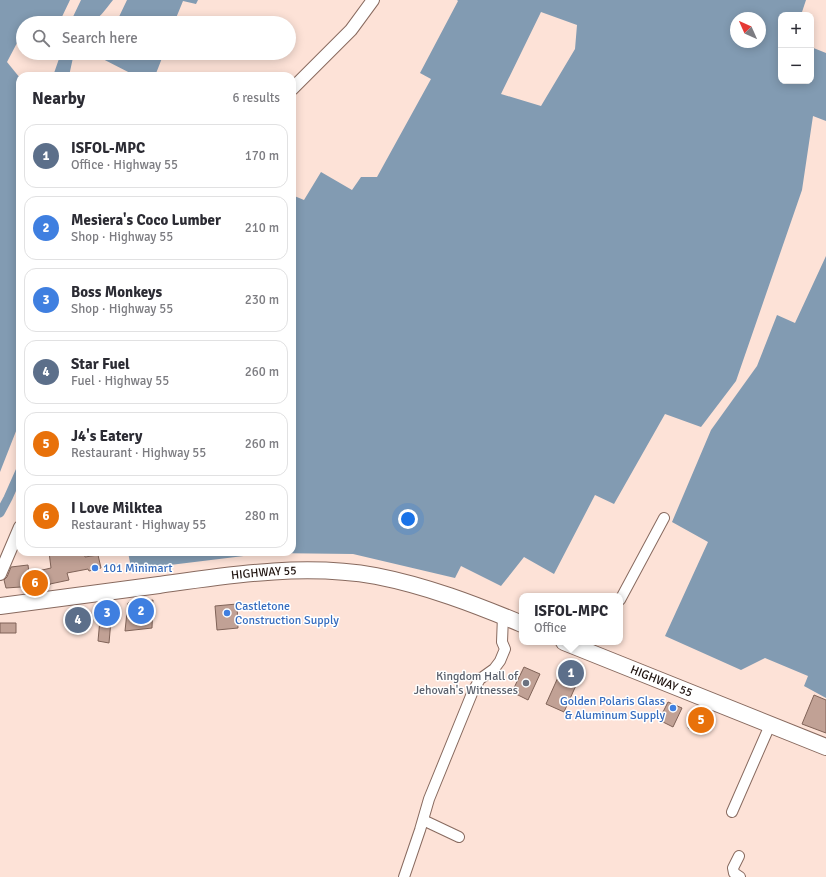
<!DOCTYPE html>
<meta charset="utf-8">
<style>
body{margin:0;font-family:Signika,sans-serif;background:#f2f2f3;color:#2b2b33}
.controls{position:absolute;right:12px;top:12px;display:grid;overflow:hidden;border-radius:8px;box-shadow:0 2px 10px #0003}
.controls button{width:36px;height:36px;display:grid;place-items:center;padding:0;border:0;border-bottom:1px solid #e1e1e2;background:#fff;color:#2b2b33;font:20px sans-serif}
.compass{position:absolute;left:730px;top:12px;width:36px;height:36px;border-radius:50%;background:#fff;box-shadow:0 2px 10px #0003;rotate:315deg}
.you{position:absolute;left:408px;top:519px;width:14px;height:14px;margin:-10px;border:3px solid #fff;border-radius:50%;background:#1a73e8;box-shadow:0 0 0 6px #1a73e833}
.badge{display:grid;place-items:center;width:26px;height:26px;border-radius:50%;background:#db2777;color:#fff;font-size:13px;font-weight:700}
.pin{position:absolute;translate:-50% -50%;border:2px solid #fff;box-shadow:0 1px 4px #0006}
.popup{position:absolute;left:519px;top:593px;width:104px;height:52px;box-sizing:border-box;display:grid;place-content:center;border-radius:8px;background:#fff;filter:drop-shadow(0 1px 3px #0005);font-size:13px;white-space:nowrap;color:#7c7c81}
.popup b{font-size:15px;color:#2b2b33}
.popup::after{content:'';position:absolute;left:50%;top:100%;margin-left:-8px;border:8px solid transparent;border-top-color:#fff}
.list{margin:0;padding:0;list-style:none}
h2{display:flex;justify-content:space-between;align-items:center;height:52px;margin:0;padding:0 16px;font-size:17px}
h2 small{font-size:13px;font-weight:400;color:#7c7c81}
.list li{display:grid;grid-template-columns:26px 1fr auto;gap:12px;align-items:center;box-sizing:border-box;height:64px;margin:0 8px 8px;padding:0 8px;border:1px solid #e1e1e2;border-radius:12px}
.list b{display:block;font-size:15px;white-space:nowrap}
.list p{margin:0;font-size:13px;white-space:nowrap;color:#7c7c81}
.list em{font-size:13px;font-style:normal;color:#7c7c81}
.icon{flex:none;width:22px;height:22px;fill:none;stroke:currentColor;stroke-width:2;stroke-linecap:round;stroke-linejoin:round}
.map{position:relative;flex:none;width:826px;height:877px;overflow:hidden}
.search{position:absolute;background:#fff;box-shadow:0 2px 10px #0003;left:16px;top:16px;width:280px;height:44px;display:flex;align-items:center;gap:10px;box-sizing:border-box;padding:0 14px;border-radius:22px;color:#7c7c81;font-size:15px}
.panel{position:absolute;background:#fff;box-shadow:0 2px 10px #0003;left:16px;top:72px;width:280px;height:484px;border-radius:12px}
.map>svg:first-child{display:block}
</style>
<div class="map">
<svg width="826" height="877" viewBox="0 0 826 877">
<rect width="100%" height="100%" fill="#fde2d7"/>
<!-- water -->
<path fill="#829bb2" fill-rule="evenodd" d="M 0,0 L 70,0 L 59,23 L 23,23 L 23,36 L 17,43 L 7,62 L 20,78 L 20,421 L 0,472 Z
M 81,0 L 113,0 C 97,20 98,23 70,23 Z
M 127,0 L 198,0 L 196,4 L 183,1 L 174,23 L 116,23 Z
M 457,0 L 806,0 L 801,15 L 781,15 L 781,81 L 811,81 L 811,47 L 826,53 L 826,121 L 813,116 L 802,190 L 736,381 L 701,427 L 665,414 L 614,504 L 595,495 L 554,574 L 524,557 L 501,586 L 461,566 L 455,578 L 353,554 L 269,553 L 170,565 L 131,568 L 128,552 L 292,552 L 292,195 L 304,200 L 321,172 L 352,190 L 361,177 L 377,177 L 431,79 L 420,73 L 458,1 ZM 541,12 L 577,25 L 575,49 L 541,106 L 501,94 ZM 736,18 L 760,18 L 760,42 L 736,42 Z
M 61,53 L 74,53 L 69,76 L 53,76 Z
M 94,53 L 164,53 L 155,76 L 136,76 L 93,54 Z
M 826,256 L 826,698 L 804,686 L 808,676 L 765,658 L 741,670 L 665,636 L 708,542 L 672,522 L 711,430 L 757,366 L 777,315 L 795,323 Z"/>
<g fill="none" stroke-linecap="round" stroke-linejoin="round">
<!-- canal -->
<path stroke="#829bb2" stroke-width="9" d="M 0,513 L 8,498 L 20,471"/>
</g>
<!-- building -->
<path fill="#c1a195" stroke="#806358" d="M 49,552 L 84,552 L 85,557 L 98,555 L 101,568 L 89,571 L 88,569 L 67,573 L 69,580 L 50,584 L 50,585 L 6,588 L 4,580 L 7,577 L 11,567 L 28,565 L 29,573 L 51,568 Z
M 153,600 L 152,628 L 125,631 L 128,603 Z
M 237,604 L 238,628 L 217,630 L 215,606 Z
M 101,608 L 112,609 L 109,643 L 98,641 Z
M 82,612 L 83,627 L 73,627 L 72,613 Z
M 0,623 L 16,623 L 16,633 L 0,633 Z
M 564,664 L 582,672 L 564,712 L 546,704 Z
M 524,667 L 540,674 L 528,700 L 512,692 Z
M 814,695 L 826,700 L 826,733 L 802,724 Z
M 668,702 L 682,708 L 673,727 L 659,720 Z
M 694,713 L 706,718 L 700,733 L 688,728 Z"/>
<g fill="none" stroke-linecap="round" stroke-linejoin="round">
<defs>
<path id="minor" d="M 620,600 L 664,518
M 732,812 L 770,725
M 423,820 L 459,837
M 739,856 L 733,868 L 734,873 L 740,877
M 404,877 L 420,830 L 429,799 L 473,691 L 480,679 L 494,669 L 500,661 L 505,649 L 502,642 L 503,616"/>
<path id="tertiary" d="M 292,89 L 351,30 L 373,0
M 0,574 L 20,527"/>
<g id="trunk">
<path id="s1" d="M 0,606 C 53,599 106,592 159,585 C 230,575 304,563 376,576 C 427,586 474,604 522,624"/>
<path id="s2" d="M 564,642 L 826,747"/>
</g>
</defs>
<!-- minor casing -->
<use href="#minor" stroke="#886a5f" stroke-width="12"/>
<!-- tertiary casing -->
<use href="#tertiary" stroke="#886a5f" stroke-width="14"/>
<!-- trunk casing -->
<use href="#trunk" stroke="#886a5f" stroke-width="18"/>
<!-- minor -->
<use href="#minor" stroke="#fff" stroke-width="10"/>
<!-- tertiary -->
<use href="#tertiary" stroke="#fff" stroke-width="12"/>
<!-- trunk -->
<use href="#trunk" stroke="#fff" stroke-width="16"/>
</g>
<!-- markers -->
<g fill="#3f7fe0" stroke="#fff" stroke-width="1.5">
<circle cx="95" cy="568" r="4"/>
<circle cx="227" cy="613" r="4"/>
<circle cx="673" cy="708" r="4"/>
</g>
<circle fill="#6b7280" stroke="#fff" stroke-width="1.5" cx="526" cy="683" r="4"/>
<g text-anchor="middle" dominant-baseline="central" stroke-width="3" stroke-linejoin="round" paint-order="stroke">
<!-- shop labels -->
<g font-size="12" fill="#366cbe" stroke="#fff" text-anchor="start">
<text x="103" y="568">101 Minimart</text>
<text x="235" y="606">Castletone<tspan x="235" dy="14">Construction Supply</tspan></text>
<text x="665" y="701" text-anchor="end">Golden Polaris Glass<tspan x="665" dy="14">&amp; Aluminum Supply</tspan></text>
</g>
<!-- street labels -->
<g font-size="12" fill="#201410" stroke="#fff">
<text stroke="none"><textPath href="#s1" startOffset="266">HIGHWAY 55</textPath></text>
<text stroke="none"><textPath href="#s2" startOffset="105">HIGHWAY 55</textPath></text>
</g>
<!-- worship labels -->
<g font-size="12" fill="#5b616d" stroke="#fff" text-anchor="end">
<text x="518" y="676">Kingdom Hall of<tspan x="518" dy="14">Jehovah's Witnesses</tspan></text>
</g>
</g>
</svg>
<div class="controls">
<button>+</button>
<button>−</button>
</div>
<svg class="compass" viewBox="-18 -18 36 36"><path d="M0-13l5 13h-10z" fill="#e53935"/><path d="M0 13l5-13h-10z" fill="#7c7c81"/></svg>
<div class="you"></div>
<div class="pin badge" style="left:571px;top:673px;background:#5c6f8a">1</div>
<div class="popup"><b>ISFOL-MPC</b>Office</div>
<div class="pin badge" style="left:141px;top:611px;background:#3f7fe0">2</div>
<div class="pin badge" style="left:107px;top:613px;background:#3f7fe0">3</div>
<div class="pin badge" style="left:78px;top:620px;background:#5c6f8a">4</div>
<div class="pin badge" style="left:701px;top:720px;background:#e8710a">5</div>
<div class="pin badge" style="left:35px;top:583px;background:#e8710a">6</div>
<div class="search"><svg class="icon" aria-label="search" viewBox="0 0 24 24"><circle cx="10" cy="10" r="6"/><path d="M15 15l6 6"/></svg>Search here</div>
<section class="panel">
<h2>Nearby<small>6 results</small></h2>
<ul class="list">
<li><span class="badge" style="background:#5c6f8a">1</span><div><b>ISFOL-MPC</b><p>Office · Highway 55</p></div><em>170 m</em></li>
<li><span class="badge" style="background:#3f7fe0">2</span><div><b>Mesiera's Coco Lumber</b><p>Shop · Highway 55</p></div><em>210 m</em></li>
<li><span class="badge" style="background:#3f7fe0">3</span><div><b>Boss Monkeys</b><p>Shop · Highway 55</p></div><em>230 m</em></li>
<li><span class="badge" style="background:#5c6f8a">4</span><div><b>Star Fuel</b><p>Fuel · Highway 55</p></div><em>260 m</em></li>
<li><span class="badge" style="background:#e8710a">5</span><div><b>J4's Eatery</b><p>Restaurant · Highway 55</p></div><em>260 m</em></li>
<li><span class="badge" style="background:#e8710a">6</span><div><b>I Love Milktea</b><p>Restaurant · Highway 55</p></div><em>280 m</em></li>
</ul>
</section>
</div>
